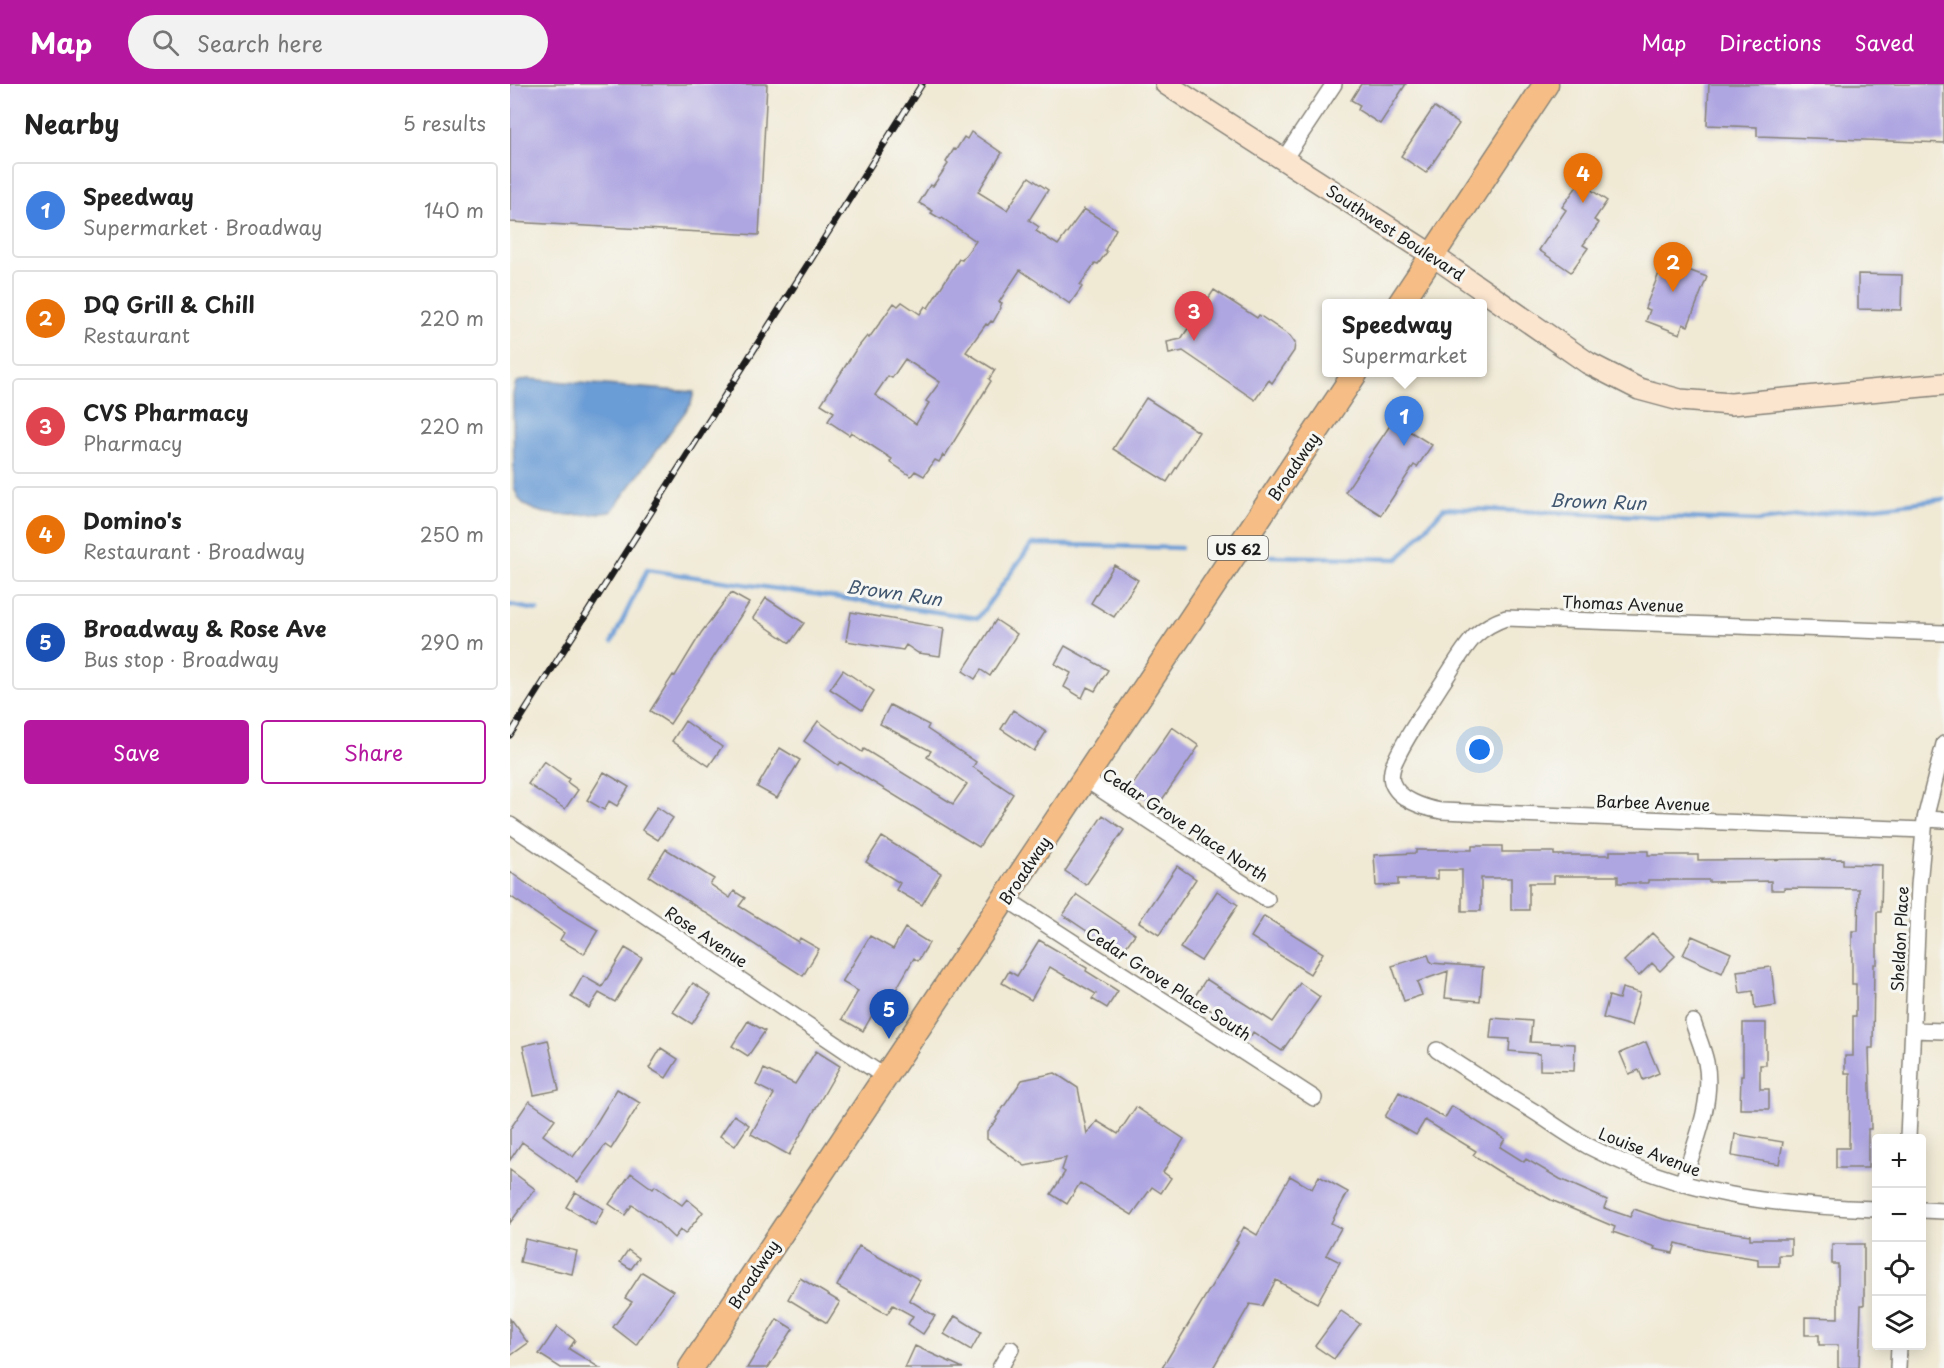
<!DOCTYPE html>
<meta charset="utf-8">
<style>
body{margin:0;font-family:"Playpen Sans",sans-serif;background:#f2f2f2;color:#222}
.controls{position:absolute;right:18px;bottom:18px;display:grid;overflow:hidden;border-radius:6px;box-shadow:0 3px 15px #0003}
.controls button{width:54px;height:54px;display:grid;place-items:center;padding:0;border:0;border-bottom:2px solid #e0e0e0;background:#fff;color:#222;font:30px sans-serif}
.you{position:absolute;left:970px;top:666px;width:21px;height:21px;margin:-15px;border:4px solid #fff;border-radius:50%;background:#1a73e8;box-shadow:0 0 0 9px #1a73e833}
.badge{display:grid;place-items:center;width:39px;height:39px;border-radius:50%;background:#b5179e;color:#fff;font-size:20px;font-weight:700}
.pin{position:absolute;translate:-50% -50px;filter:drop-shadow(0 2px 3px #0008)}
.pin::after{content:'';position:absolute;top:32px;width:21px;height:18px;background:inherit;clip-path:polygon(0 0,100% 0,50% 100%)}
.popup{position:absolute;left:812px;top:215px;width:165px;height:78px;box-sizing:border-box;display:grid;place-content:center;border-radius:6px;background:#fff;filter:drop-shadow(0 2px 4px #0005);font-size:20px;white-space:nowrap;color:#767676}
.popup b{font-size:22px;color:#222}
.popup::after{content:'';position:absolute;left:50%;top:100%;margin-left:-12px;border:12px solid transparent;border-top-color:#fff}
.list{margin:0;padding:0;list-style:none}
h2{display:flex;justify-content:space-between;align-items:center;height:78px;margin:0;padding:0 24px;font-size:26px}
h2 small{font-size:20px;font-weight:400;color:#767676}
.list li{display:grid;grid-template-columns:39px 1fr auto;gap:18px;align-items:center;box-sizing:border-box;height:96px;margin:0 12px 12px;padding:0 12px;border:2px solid #e0e0e0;border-radius:6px}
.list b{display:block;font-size:22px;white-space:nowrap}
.list p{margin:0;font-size:20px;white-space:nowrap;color:#767676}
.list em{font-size:20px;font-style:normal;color:#767676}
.actions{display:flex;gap:12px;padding:18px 24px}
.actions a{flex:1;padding:14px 0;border:2px solid #b5179e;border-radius:6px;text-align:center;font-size:21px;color:#b5179e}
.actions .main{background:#b5179e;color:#fff}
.icon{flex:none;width:33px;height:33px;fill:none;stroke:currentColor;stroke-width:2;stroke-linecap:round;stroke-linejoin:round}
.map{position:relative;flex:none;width:1434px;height:1284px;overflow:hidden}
header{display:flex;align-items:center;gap:36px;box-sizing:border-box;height:84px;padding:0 30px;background:#b5179e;color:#fff}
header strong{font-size:28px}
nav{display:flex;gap:33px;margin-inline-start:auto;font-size:21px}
.search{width:420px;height:54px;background:#f2f2f2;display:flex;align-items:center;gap:15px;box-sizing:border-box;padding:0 21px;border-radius:33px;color:#767676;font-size:22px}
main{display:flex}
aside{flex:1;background:#fff}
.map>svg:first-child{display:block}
</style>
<header>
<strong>Map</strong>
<div class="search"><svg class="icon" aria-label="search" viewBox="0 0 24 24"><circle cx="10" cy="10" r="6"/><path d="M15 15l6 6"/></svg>Search here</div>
<nav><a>Map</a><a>Directions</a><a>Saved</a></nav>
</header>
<main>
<aside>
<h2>Nearby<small>5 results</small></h2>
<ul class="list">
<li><span class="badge" style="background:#3f7fe0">1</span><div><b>Speedway</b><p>Supermarket · Broadway</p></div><em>140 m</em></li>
<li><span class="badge" style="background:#e8710a">2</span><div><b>DQ Grill &amp; Chill</b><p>Restaurant</p></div><em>220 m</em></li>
<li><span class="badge" style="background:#e0444e">3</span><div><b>CVS Pharmacy</b><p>Pharmacy</p></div><em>220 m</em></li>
<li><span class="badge" style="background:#e8710a">4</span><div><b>Domino's</b><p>Restaurant · Broadway</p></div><em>250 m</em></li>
<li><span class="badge" style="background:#1a4fb4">5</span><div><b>Broadway &amp; Rose Ave</b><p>Bus stop · Broadway</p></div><em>290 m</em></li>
</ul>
<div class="actions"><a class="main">Save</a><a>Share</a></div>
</aside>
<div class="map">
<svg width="1434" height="1284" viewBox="0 0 1434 1284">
<rect width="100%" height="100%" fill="#f6f6f2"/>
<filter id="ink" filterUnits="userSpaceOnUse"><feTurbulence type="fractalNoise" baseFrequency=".0167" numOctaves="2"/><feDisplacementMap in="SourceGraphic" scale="12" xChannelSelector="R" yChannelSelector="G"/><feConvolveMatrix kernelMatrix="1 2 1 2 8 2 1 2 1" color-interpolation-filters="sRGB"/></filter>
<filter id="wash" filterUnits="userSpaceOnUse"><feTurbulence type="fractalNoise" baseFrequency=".008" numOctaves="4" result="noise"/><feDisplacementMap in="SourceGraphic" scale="24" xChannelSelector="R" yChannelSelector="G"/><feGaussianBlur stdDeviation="1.35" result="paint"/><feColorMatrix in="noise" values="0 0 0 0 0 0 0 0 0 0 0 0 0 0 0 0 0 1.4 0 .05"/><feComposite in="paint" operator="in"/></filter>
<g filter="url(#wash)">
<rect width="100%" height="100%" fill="#f0e9d4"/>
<!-- water -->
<path fill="#6b9cd5" stroke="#445c78" stroke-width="1.5" d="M 18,295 L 184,308 L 181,320 L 101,428 C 77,431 27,437 10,416 C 8,413 6,408 4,404 L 3,310 L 6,298 Z"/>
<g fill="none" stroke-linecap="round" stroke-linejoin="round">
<!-- stream -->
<path stroke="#6b9cd5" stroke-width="4.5" d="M 761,472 L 888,475 L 934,424 L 1248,437 L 1434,415
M 0,521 L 27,526
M 102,558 L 137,486 L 468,534 L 522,460 L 671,464"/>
</g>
<g id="blocks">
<!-- building -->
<path fill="#aea6e1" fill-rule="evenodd" d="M 0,0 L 257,0 L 249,151 L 0,138 Z
M 851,0 L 896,0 L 870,40 L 848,26 L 850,21 L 841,16 Z
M 1199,0 L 1434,0 L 1434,59 L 1247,52 L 1247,43 L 1197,41 Z
M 924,23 L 949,40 L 916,89 L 891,72 Z
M 461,48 L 492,69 L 468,108 L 497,126 L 519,93 L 538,106 L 519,136 L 529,143 L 526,147 L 548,161 L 574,125 L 606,145 L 595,166 L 597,168 L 588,180 L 585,179 L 570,201 L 572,203 L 560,220 L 510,186 L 489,218 L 492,219 L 490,223 L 491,224 L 483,238 L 481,237 L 478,241 L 476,240 L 456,268 L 485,286 L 479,295 L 481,297 L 435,372 L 433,371 L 429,378 L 425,376 L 414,392 L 405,387 L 401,392 L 380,378 L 382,375 L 341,348 L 339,351 L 318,337 L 324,328 L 311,320 L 345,267 L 357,252 L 359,254 L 384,219 L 388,222 L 392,218 L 410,230 L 415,222 L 418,224 L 449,175 L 452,176 L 466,157 L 432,134 L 431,135 L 421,129 L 423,127 L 409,119 L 420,101 L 423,102 L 438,80 L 436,78 L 444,65 L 446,66 L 454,53 L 457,55 ZM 395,275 L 430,298 L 416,317 L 419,319 L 406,340 L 365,311 L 378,292 L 382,294 Z
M 1070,98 L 1097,117 L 1084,136 L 1089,139 L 1073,161 L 1078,164 L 1061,188 L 1029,166 L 1056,126 L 1052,123 Z
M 1154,177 L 1197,193 L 1178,242 L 1173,240 L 1170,250 L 1136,237 L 1140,226 L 1135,224 Z
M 1348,190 L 1392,191 L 1391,226 L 1348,225 Z
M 704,206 L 747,234 L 749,231 L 780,252 L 785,259 L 784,267 L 762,299 L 759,296 L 745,316 L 673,267 L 659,270 L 657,258 L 671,255 Z
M 636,314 L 689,348 L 657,398 L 603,365 Z
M 883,337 L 922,361 L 907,383 L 904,381 L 871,431 L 835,408 Z
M 604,481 L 628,496 L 604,533 L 581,519 Z
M 221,509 L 239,519 L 160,640 L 140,627 L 163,591 L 165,592 L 191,549 Z
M 256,514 L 294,539 L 280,559 L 243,534 Z
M 341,528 L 434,544 L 430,572 L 408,569 L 396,561 L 393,566 L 336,557 Z
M 486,536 L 507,550 L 480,592 L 471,586 L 465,595 L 453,587 Z
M 555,562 L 598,586 L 585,607 L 577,603 L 572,614 L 554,603 L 561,589 L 545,580 Z
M 333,586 L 364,607 L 352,626 L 320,605 Z
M 380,621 L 419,641 L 417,645 L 466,678 L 463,683 L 503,710 L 469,763 L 330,678 L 328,681 L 294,657 L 308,637 L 352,668 L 354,665 L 443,720 L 457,700 L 417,673 L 421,667 L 370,640 Z
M 503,626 L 536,648 L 524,667 L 491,645 Z
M 175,637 L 212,663 L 199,682 L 162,657 Z
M 662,643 L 689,662 L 647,723 L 620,705 Z
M 270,664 L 290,676 L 267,714 L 247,703 Z
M 34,677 L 59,695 L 57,698 L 68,706 L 55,725 L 18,700 Z
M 94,688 L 119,703 L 107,722 L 99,717 L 94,726 L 77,716 Z
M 147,723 L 163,734 L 148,756 L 132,746 Z
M 593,731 L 614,746 L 576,801 L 555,787 Z
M 372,753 L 431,789 L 412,821 L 386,806 L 390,799 L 356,778 Z
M 962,762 L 992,762 L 992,768 L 1044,768 L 1044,771 L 1100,771 L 1100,767 L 1138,767 L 1138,771 L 1188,771 L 1188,776 L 1333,775 L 1333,780 L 1372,781 L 1371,828 L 1367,828 L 1367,880 L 1364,880 L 1363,964 L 1359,964 L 1361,1045 L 1358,1045 L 1358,1084 L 1326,1084 L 1326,1064 L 1339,1064 L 1340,989 L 1335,989 L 1335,972 L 1343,972 L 1343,932 L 1346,932 L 1346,900 L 1342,900 L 1342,847 L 1348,847 L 1349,805 L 1274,804 L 1274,806 L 1261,806 L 1261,797 L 1199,798 L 1199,796 L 1138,796 L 1138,799 L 1108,799 L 1108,792 L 1044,792 L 1044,799 L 1019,799 L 1019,826 L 1001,826 L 1001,794 L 971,794 L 971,827 L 952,827 L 952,786 L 928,786 L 928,795 L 888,795 L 888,801 L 866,802 L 864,771 L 906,769 L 906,766 L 962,766 Z
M 156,765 L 204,795 L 200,800 L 220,814 L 224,807 L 235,814 L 229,822 L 288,858 L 290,854 L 309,865 L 293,892 L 139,792 Z
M 667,782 L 686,795 L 649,851 L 629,838 Z
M 0,788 L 54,826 L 88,846 L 74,870 L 50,856 L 54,849 L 0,812 Z
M 707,807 L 728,821 L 691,877 L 670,864 Z
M 567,811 L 625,850 L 611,870 L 553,831 Z
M 754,832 L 813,869 L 800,890 L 741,853 Z
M 395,844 L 419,859 L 408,877 L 404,874 L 372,930 L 365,926 L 353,947 L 332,935 L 348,907 L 332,898 L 360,852 L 383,865 Z
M 1142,849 L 1165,872 L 1150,887 L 1142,879 L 1129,892 L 1114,877 Z
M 1182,852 L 1221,869 L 1212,889 L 1173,871 Z
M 529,856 L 577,884 L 576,887 L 608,907 L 597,924 L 582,915 L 586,910 L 540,883 L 521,916 L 492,899 L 499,887 L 507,892 Z
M 115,864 L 132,874 L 105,918 L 89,909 L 79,924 L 61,913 L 73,892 L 92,903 Z
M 918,871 L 921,879 L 973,883 L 970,917 L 935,914 L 938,887 L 907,898 L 912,911 L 894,917 L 882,882 Z
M 1261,883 L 1266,922 L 1245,925 L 1243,907 L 1230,909 L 1227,887 Z
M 696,895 L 763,938 L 790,899 L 810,913 L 772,967 L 743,948 L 741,952 L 683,915 Z
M 183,899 L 201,911 L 182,940 L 163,928 Z
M 1112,904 L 1130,909 L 1121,942 L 1093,934 L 1099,912 L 1109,915 Z
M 982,934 L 1022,937 L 1020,958 L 1065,960 L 1064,987 L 1030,986 L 1030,970 L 999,967 L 1000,955 L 980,954 Z
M 238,937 L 255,947 L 238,972 L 222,962 Z
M 1233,939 L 1256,939 L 1256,981 L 1250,981 L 1250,1005 L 1259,1005 L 1259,1025 L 1230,1025 L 1231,992 L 1233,992 Z
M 38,956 L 49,1006 L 24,1011 L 13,962 Z
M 1136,958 L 1149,989 L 1133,996 L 1129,986 L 1119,990 L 1110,969 Z
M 151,964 L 168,975 L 156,994 L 139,984 Z
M 306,967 L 330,982 L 279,1071 L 241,1050 L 264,1010 L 246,1001 L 254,985 L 285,1000 Z
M 545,989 L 568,1004 L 577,1050 L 587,1037 L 608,1050 L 626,1023 L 674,1055 L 653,1088 L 661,1094 L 651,1109 L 642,1103 L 622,1131 L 570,1099 L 557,1120 L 541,1110 L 555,1088 L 552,1086 L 556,1074 L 515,1082 L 477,1055 L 477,1047 L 487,1036 L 486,1034 L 512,996 Z
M 107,1005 L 130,1019 L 101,1065 L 95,1061 L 68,1098 L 12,1058 L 0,1076 L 0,1045 L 19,1017 L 45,1035 L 33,1051 L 63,1073 L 79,1051 Z
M 889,1008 L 935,1034 L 942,1022 L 995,1055 L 990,1063 L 1014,1078 L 1016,1075 L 1050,1095 L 1097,1116 L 1094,1124 L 1120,1133 L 1124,1125 L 1153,1135 L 1199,1145 L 1240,1151 L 1240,1155 L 1281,1155 L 1281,1171 L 1269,1171 L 1269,1182 L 1248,1182 L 1248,1175 L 1196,1167 L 1166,1159 L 1163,1169 L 1144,1165 L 1145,1163 L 1103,1148 L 1105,1143 L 1041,1116 L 988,1087 L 963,1071 L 966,1067 L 915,1036 L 906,1051 L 875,1033 Z
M 224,1031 L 239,1041 L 225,1062 L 210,1052 Z
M 1225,1050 L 1273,1058 L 1269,1080 L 1222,1072 Z
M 0,1086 L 25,1105 L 0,1139 Z
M 121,1089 L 143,1105 L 145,1102 L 172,1121 L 177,1115 L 193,1128 L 175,1150 L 170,1146 L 164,1154 L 146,1137 L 122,1121 L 115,1131 L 99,1120 Z
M 780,1092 L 802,1105 L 809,1092 L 838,1108 L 821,1139 L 831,1144 L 816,1171 L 830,1178 L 807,1219 L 766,1196 L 752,1222 L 740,1220 L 703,1284 L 652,1284 L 728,1158 L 726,1157 L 734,1143 L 747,1151 Z
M 65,1108 L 94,1125 L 85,1141 L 56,1123 Z
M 15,1155 L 67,1167 L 62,1190 L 10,1178 Z
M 1322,1160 L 1354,1160 L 1354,1221 L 1351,1221 L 1349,1284 L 1328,1284 L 1328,1261 L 1309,1261 L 1309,1251 L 1295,1251 L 1295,1233 L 1328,1234 L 1328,1180 L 1322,1180 Z
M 349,1162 L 410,1196 L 399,1216 L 425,1232 L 413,1250 L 398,1240 L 403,1232 L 383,1221 L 377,1230 L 327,1202 Z
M 118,1166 L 129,1174 L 121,1185 L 110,1178 Z
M 132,1188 L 163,1207 L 126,1261 L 103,1243 L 122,1218 L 115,1214 Z
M 290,1194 L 330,1218 L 317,1239 L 278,1215 Z
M 831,1227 L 850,1240 L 824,1275 L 805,1262 Z
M 445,1232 L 471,1248 L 461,1266 L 434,1250 Z
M 0,1235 L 18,1259 L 0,1272 Z
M 267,1235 L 283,1245 L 258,1284 L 237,1284 Z
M 47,1243 L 65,1256 L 59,1265 L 90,1284 L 51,1284 L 29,1270 Z
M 405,1262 L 453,1284 L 395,1284 Z"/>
</g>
</g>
<g filter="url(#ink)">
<use href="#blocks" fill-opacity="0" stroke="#868278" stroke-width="1.5"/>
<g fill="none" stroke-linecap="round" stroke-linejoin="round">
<defs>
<path id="street" d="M 774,75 L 824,0
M 575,695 L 757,815
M 1415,735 L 1434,736
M 0,741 L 375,993
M 1414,746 L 931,727 C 915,724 888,716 882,698 C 880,692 883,680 886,675 C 898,649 916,625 931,601 C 942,585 952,566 965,552 C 975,543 984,538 996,534 L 1434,549
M 495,814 L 804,1014
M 1403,946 L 1434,947
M 927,966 C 960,988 994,1009 1028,1030 C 1044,1041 1061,1053 1078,1062 C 1172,1110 1262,1122 1366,1125
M 1398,1054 L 1409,801 L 1415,735 L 1434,660
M 1172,1100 C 1184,1062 1204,1018 1196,978 C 1193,964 1187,951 1183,938
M 1412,1126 L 1434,1127
M 490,1284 L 501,1265
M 1388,1284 L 1389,1262"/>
<path id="secondary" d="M 656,0 L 922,171 L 1078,279 L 1129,305 L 1170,316 L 1221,320 L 1434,300"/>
<path id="primary" d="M 890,220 L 1036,0
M 181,1284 L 846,288"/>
</defs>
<!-- street casing -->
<use href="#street" stroke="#868278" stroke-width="18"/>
<!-- secondary casing -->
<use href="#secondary" stroke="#868278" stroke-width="24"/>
<!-- primary casing -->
<use href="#primary" stroke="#868278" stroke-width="27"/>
<!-- street -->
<use href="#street" stroke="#fff" stroke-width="15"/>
<!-- secondary -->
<use href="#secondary" stroke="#fbe5cf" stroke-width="21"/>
<!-- primary -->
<use href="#primary" stroke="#f6be86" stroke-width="24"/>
<defs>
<path id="rail" d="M 0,651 L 412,0"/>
</defs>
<!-- rail casing -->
<use href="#rail" stroke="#1c1c1c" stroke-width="7"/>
<!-- rail -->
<use href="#rail" stroke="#f6f6f2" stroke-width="4.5" stroke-dasharray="14" stroke-linecap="butt"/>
</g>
</g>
<g text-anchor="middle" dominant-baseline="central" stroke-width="6" stroke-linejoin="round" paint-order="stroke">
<!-- shield labels -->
<rect fill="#f6f6f2" stroke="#5d5d5c" stroke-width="1.5" x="698" y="452" width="60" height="24" rx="4.5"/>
<g font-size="15" font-weight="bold" fill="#1c1c1c">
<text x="728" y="464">US 62</text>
</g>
<!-- street labels -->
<g font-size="16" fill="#1c1c1c" stroke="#f6f6f2">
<text transform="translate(886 148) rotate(33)">Southwest Boulevard</text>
<text transform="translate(783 382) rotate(-56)">Broadway</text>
<text transform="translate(1113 519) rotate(2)">Thomas Avenue</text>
<text transform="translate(1143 718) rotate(2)">Barbee Avenue</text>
<text transform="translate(676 740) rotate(33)">Cedar Grove Place North</text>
<text transform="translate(514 786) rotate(-56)">Broadway</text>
<text transform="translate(197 852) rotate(34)">Rose Avenue</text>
<text transform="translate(1389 855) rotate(-87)">Sheldon Place</text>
<text transform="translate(659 899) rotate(33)">Cedar Grove Place South</text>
<text transform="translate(1140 1067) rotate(21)">Louise Avenue</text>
<text transform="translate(243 1190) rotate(-57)">Broadway</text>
</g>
<!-- water labels -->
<g font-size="18" font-style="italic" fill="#40566f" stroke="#f6f6f2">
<text transform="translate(1088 417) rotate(2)">Brown Run</text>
<text transform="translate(384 508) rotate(8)">Brown Run</text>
</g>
</g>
</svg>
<div class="controls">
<button>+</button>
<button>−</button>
<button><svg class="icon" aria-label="locate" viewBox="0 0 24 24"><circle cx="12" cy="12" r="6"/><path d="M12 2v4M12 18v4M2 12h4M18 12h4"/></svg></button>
<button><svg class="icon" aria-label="layers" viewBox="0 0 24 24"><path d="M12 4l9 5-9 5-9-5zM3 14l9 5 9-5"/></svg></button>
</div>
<div class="you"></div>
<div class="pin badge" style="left:894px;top:362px;background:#3f7fe0">1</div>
<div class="popup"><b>Speedway</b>Supermarket</div>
<div class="pin badge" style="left:1163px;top:208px;background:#e8710a">2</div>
<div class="pin badge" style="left:684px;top:257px;background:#e0444e">3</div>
<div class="pin badge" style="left:1073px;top:119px;background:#e8710a">4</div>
<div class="pin badge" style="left:379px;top:955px;background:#1a4fb4">5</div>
</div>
</main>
